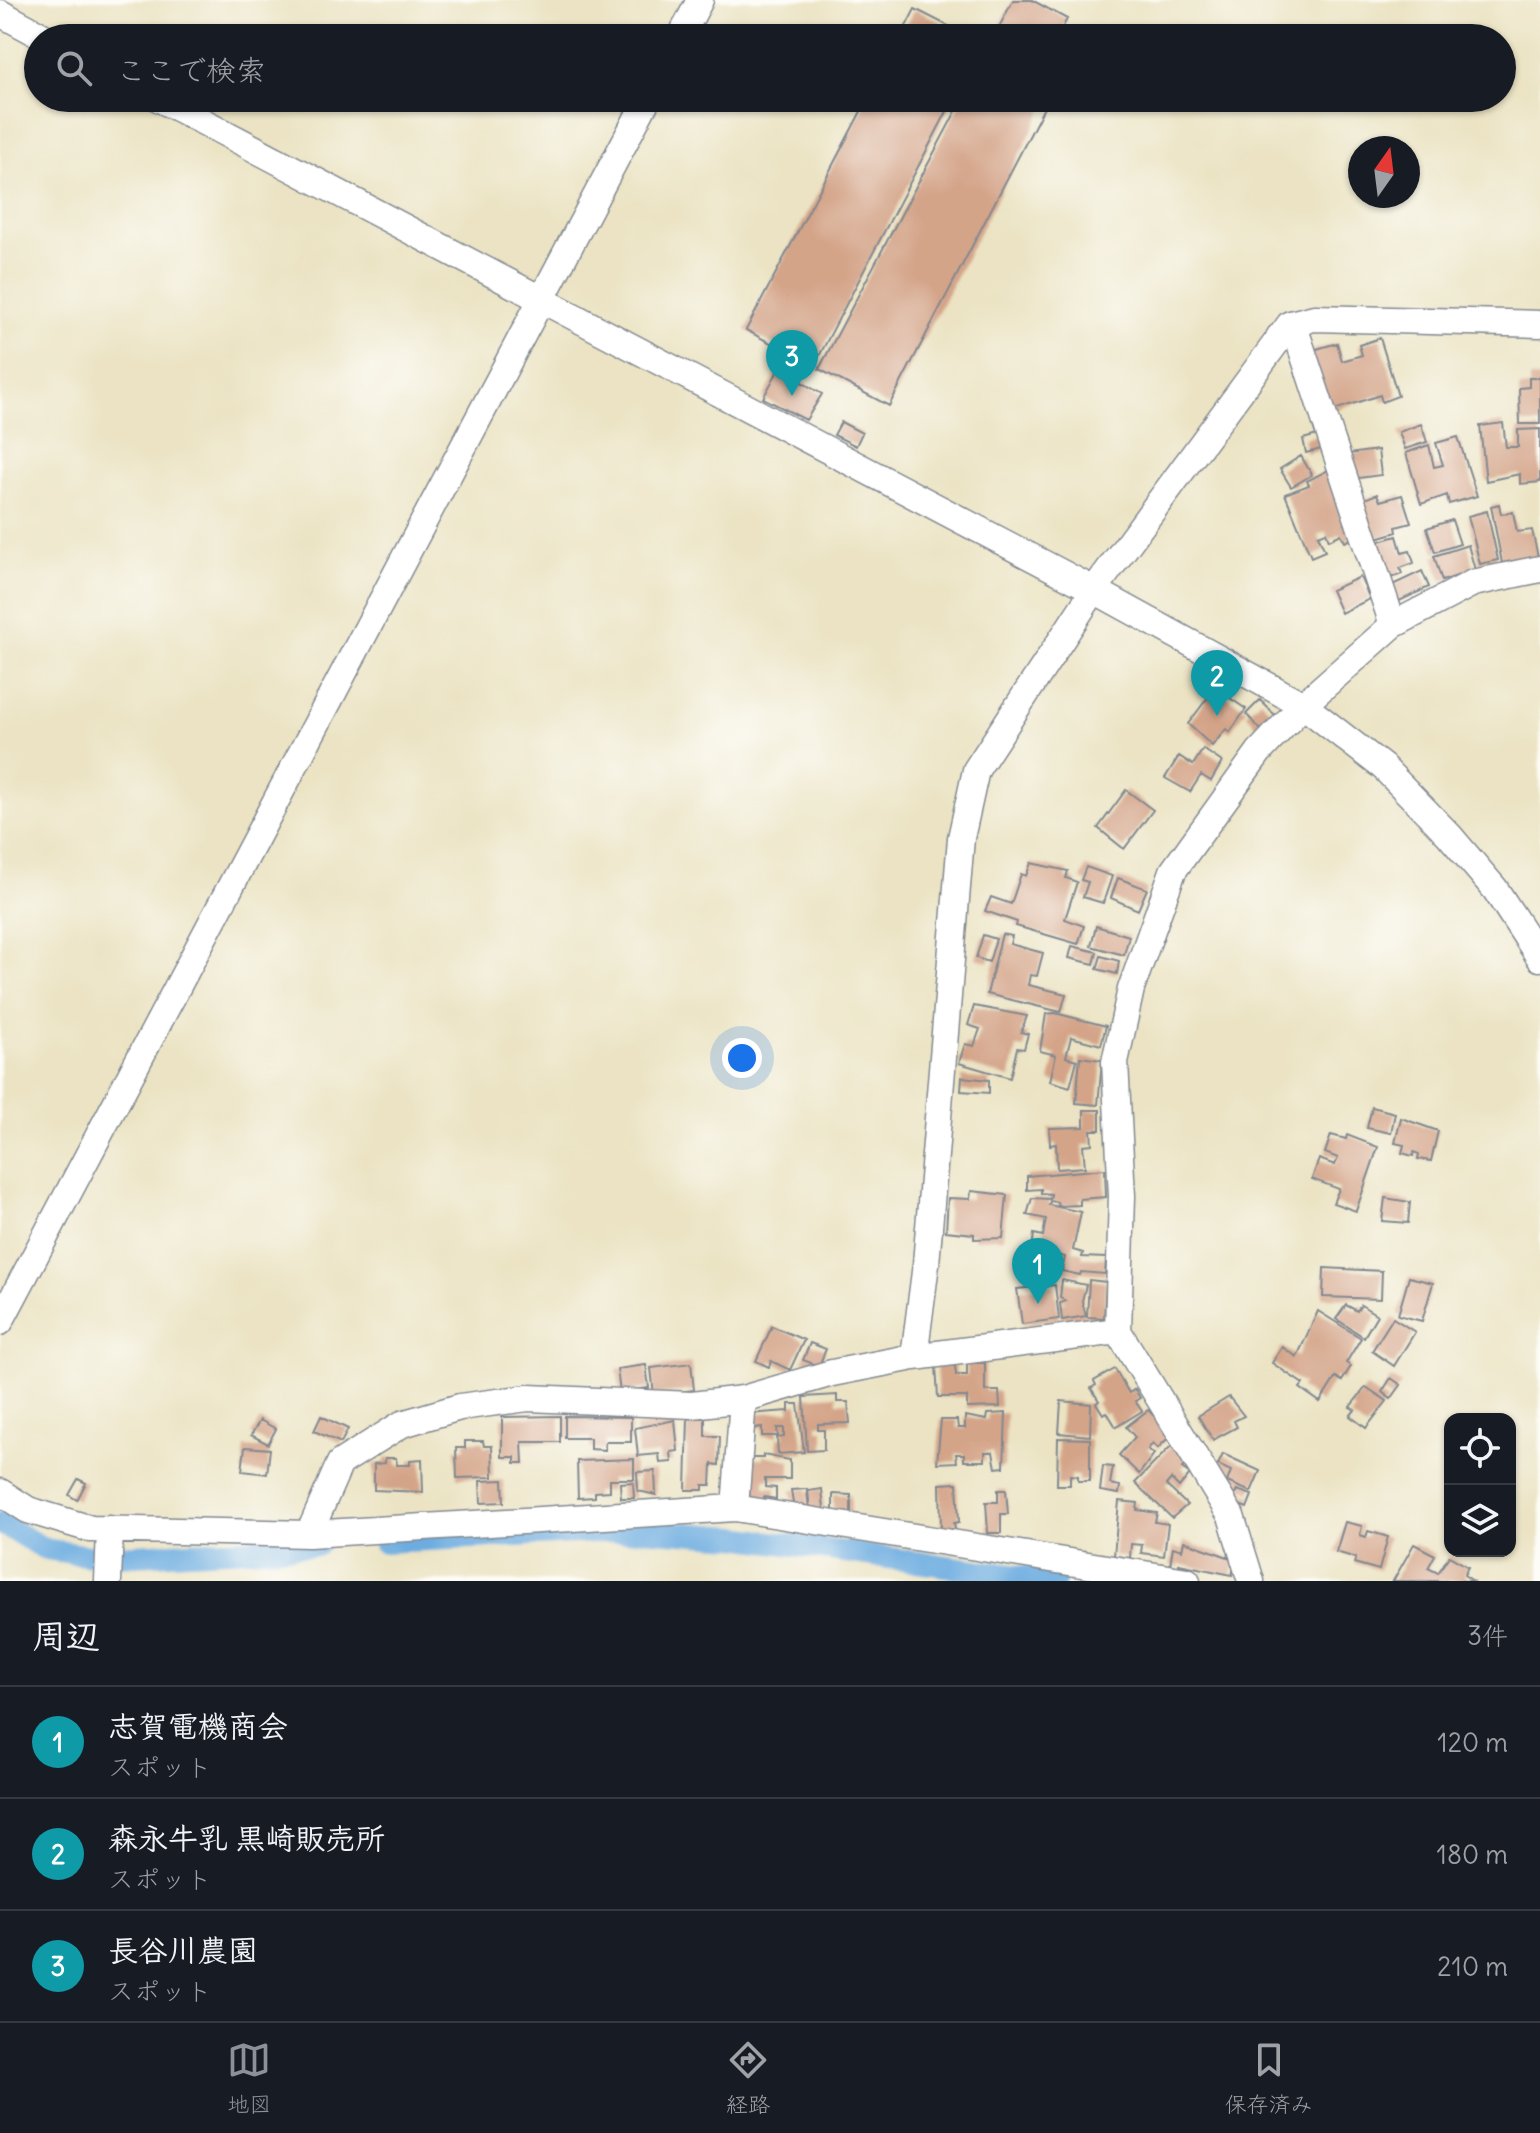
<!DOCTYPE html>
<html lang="ja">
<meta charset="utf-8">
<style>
body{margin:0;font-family:Delius,"Klee One",sans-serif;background:#242831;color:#f1f3f6}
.controls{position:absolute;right:24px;bottom:24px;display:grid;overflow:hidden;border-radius:16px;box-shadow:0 2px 6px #0004}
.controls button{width:72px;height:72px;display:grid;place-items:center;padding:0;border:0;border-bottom:2px solid #363941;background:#171b24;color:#f1f3f6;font:40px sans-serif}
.compass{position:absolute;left:1348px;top:136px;width:72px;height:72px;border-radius:50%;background:#171b24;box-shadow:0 2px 6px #0004;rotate:14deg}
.you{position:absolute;left:742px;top:1058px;width:28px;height:28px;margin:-20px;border:6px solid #fff;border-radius:50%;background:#1a73e8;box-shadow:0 0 0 12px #1a73e833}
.badge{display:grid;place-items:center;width:52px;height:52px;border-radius:50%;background:#8c9099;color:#fff;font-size:26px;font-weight:700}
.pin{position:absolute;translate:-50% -66px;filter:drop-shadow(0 2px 4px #0008)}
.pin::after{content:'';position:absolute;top:42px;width:28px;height:24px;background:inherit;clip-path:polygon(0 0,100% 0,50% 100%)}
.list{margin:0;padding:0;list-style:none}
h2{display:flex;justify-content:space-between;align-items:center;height:104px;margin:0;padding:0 32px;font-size:34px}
h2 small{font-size:26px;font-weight:400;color:#9ea1a6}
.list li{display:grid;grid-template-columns:52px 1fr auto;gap:24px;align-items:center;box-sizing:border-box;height:112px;padding:0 32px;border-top:2px solid #363941}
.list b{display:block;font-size:30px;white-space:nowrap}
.list p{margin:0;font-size:26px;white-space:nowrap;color:#9ea1a6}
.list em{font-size:26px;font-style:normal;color:#9ea1a6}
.icon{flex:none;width:44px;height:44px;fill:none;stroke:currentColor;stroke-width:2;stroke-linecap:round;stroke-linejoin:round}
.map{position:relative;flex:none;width:1540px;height:1581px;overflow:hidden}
.search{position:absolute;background:#171b24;box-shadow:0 2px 6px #0004;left:24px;right:24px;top:24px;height:88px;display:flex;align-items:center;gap:20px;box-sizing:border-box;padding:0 28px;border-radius:44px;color:#9ea1a6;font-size:30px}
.sheet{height:440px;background:#171b24}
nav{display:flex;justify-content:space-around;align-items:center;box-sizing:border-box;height:112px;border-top:2px solid #363941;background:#171b24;font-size:22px;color:#9ea1a6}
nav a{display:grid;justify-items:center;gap:4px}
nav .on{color:#8c9099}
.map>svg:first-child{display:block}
</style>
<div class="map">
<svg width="1540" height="1581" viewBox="0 0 1540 1581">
<rect width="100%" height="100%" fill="#fdfcf7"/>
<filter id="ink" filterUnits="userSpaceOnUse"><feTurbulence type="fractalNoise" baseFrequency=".0125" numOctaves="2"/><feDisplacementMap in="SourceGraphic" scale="16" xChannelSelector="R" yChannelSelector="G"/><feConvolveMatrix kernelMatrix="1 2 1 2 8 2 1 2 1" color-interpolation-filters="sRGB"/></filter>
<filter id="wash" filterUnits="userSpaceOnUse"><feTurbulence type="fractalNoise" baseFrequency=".006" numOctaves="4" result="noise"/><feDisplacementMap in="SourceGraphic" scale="32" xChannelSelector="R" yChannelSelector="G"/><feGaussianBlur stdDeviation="1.8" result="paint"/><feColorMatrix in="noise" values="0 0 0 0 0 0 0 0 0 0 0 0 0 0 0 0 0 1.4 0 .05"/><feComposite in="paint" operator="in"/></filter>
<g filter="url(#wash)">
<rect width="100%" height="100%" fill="#ebe3c3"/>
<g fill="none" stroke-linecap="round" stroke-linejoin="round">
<!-- canal -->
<path stroke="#6cace0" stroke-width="22" d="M 0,1523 L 45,1549 L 97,1557 L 318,1545
M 384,1542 L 642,1530 L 735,1537 L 1055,1581"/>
</g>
<g id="blocks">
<!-- building -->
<path fill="#d4a489" d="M 1013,0 L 1032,0 L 1067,19 L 1057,38 L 1006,38 L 996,33 Z
M 915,9 L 972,38 L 900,38 Z
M 868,98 L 954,98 L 814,366 L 746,330 Z
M 963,98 L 1049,98 L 889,406 L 819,369 Z
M 1380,338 L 1398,396 L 1382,402 L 1380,395 L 1328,412 L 1310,351 L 1337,343 L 1342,361 L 1362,355 L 1359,345 Z
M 779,369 L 822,394 L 806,420 L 763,398 Z
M 1529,378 L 1540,378 L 1540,424 L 1520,424 L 1519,388 L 1529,387 Z
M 841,422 L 862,433 L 856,446 L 834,435 Z
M 1503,423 L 1506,447 L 1518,447 L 1518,430 L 1540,429 L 1540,482 L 1520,484 L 1520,474 L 1486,481 L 1480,426 Z
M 1421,424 L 1427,442 L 1405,449 L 1399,432 Z
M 1321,434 L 1325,448 L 1306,453 L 1303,439 Z
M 1458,437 L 1477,496 L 1449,504 L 1447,495 L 1421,504 L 1406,453 L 1429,445 L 1434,467 L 1443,465 L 1436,443 Z
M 1378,450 L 1381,475 L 1351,479 L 1348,454 Z
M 1301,456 L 1312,475 L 1291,487 L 1280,469 Z
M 1328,470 L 1352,521 L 1345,524 L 1352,538 L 1345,542 L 1341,534 L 1329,540 L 1326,532 L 1318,535 L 1325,551 L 1311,557 L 1285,494 L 1309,485 L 1307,481 Z
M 1377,494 L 1380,501 L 1402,495 L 1411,523 L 1396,527 L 1397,532 L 1370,540 L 1362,500 Z
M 1499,504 L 1501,514 L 1513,512 L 1517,532 L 1532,530 L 1538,557 L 1502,563 L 1491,506 Z
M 1487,511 L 1498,560 L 1480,564 L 1468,516 Z
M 1452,520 L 1460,544 L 1435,552 L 1427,528 Z
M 1397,536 L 1402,553 L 1410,551 L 1414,563 L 1400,568 L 1402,574 L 1384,580 L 1373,543 Z
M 1468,545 L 1475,570 L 1442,581 L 1434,556 Z
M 1422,571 L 1429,587 L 1393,604 L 1386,588 Z
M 1360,577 L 1370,599 L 1341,613 L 1331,590 Z
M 1215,688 L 1246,709 L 1230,732 L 1226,729 L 1212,746 L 1188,724 Z
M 1260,700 L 1276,716 L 1262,731 L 1246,714 Z
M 1203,749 L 1222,762 L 1211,781 L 1201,775 L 1190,792 L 1165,778 L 1179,756 L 1193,765 Z
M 1126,790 L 1153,810 L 1124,849 L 1098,828 Z
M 1031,863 L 1068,871 L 1066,878 L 1077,882 L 1065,919 L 1084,926 L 1078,944 L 1016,926 L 1017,922 L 985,911 L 991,897 L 1011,904 L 1021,874 L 1026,876 Z
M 1086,867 L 1112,876 L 1103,903 L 1083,897 L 1088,882 L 1081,880 Z
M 1118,878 L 1147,889 L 1138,910 L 1111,898 Z
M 1096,926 L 1129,936 L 1124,955 L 1091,946 Z
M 1002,934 L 1012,936 L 1010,944 L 1043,953 L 1037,976 L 1030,975 L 1028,985 L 1066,994 L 1061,1012 L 987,994 Z
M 983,935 L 996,939 L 989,962 L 976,958 Z
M 1072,946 L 1097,952 L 1094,964 L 1069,958 Z
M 1101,956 L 1119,961 L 1117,974 L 1097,969 Z
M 974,1006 L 1027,1016 L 1021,1032 L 1028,1034 L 1024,1049 L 1017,1048 L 1010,1078 L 959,1063 L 965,1044 L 974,1046 L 980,1029 L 968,1025 Z
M 1055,1013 L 1106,1026 L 1101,1045 L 1071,1037 L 1066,1057 L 1077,1060 L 1070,1087 L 1050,1081 L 1056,1055 L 1040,1051 L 1046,1014 Z
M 1080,1057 L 1102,1060 L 1098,1105 L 1076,1103 Z
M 962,1077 L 989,1080 L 989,1093 L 961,1091 Z
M 1372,1107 L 1395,1113 L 1391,1133 L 1367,1128 Z
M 1084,1110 L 1100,1110 L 1100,1130 L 1091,1130 L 1092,1144 L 1083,1145 L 1085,1167 L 1057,1169 L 1056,1144 L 1050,1145 L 1049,1128 L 1084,1127 Z
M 1401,1118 L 1438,1131 L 1431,1161 L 1418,1159 L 1419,1154 L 1414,1152 L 1413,1156 L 1402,1153 L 1404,1145 L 1395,1143 Z
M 1331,1135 L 1346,1139 L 1347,1135 L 1378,1147 L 1356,1211 L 1333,1203 L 1339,1189 L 1312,1179 L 1319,1159 L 1335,1165 L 1338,1158 L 1325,1153 Z
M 1105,1169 L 1106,1197 L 1080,1199 L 1080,1205 L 1058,1206 L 1057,1202 L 1050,1201 L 1049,1205 L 1081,1212 L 1073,1250 L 1083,1253 L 1082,1257 L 1106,1258 L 1105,1274 L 1081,1272 L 1080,1275 L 1062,1271 L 1065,1257 L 1032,1249 L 1034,1234 L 1043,1236 L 1046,1219 L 1027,1215 L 1032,1198 L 1050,1199 L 1051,1194 L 1041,1193 L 1041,1189 L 1027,1190 L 1027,1176 Z
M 971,1191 L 1007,1195 L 1003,1238 L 974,1239 L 974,1234 L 946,1231 L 948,1198 L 970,1199 Z
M 1385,1198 L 1410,1202 L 1408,1223 L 1382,1221 Z
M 1324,1268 L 1382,1271 L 1381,1299 L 1323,1297 Z
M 1409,1277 L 1433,1283 L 1422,1321 L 1398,1315 Z
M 1062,1280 L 1086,1285 L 1082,1301 L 1086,1316 L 1062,1320 L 1060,1303 L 1066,1301 L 1060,1298 Z
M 1089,1280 L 1106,1282 L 1104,1318 L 1087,1317 Z
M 1055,1285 L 1059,1319 L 1022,1324 L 1017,1289 Z
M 1346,1305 L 1357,1311 L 1361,1305 L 1377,1315 L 1364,1337 L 1336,1319 Z
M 1318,1311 L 1361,1338 L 1346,1363 L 1351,1366 L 1342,1381 L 1336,1377 L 1320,1402 L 1300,1388 L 1303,1384 L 1272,1363 L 1282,1347 L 1297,1357 Z
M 1393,1318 L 1415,1332 L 1394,1366 L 1372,1351 Z
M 772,1326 L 804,1340 L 790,1370 L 771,1361 L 769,1367 L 756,1361 Z
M 810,1343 L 826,1349 L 819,1366 L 803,1360 Z
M 691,1363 L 694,1390 L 654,1395 L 651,1368 Z
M 967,1363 L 985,1363 L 985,1391 L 999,1391 L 1000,1407 L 967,1408 L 967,1397 L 938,1397 L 936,1366 L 955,1366 L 956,1375 L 967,1375 Z
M 646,1365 L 649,1388 L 620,1392 L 617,1369 Z
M 1115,1369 L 1129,1393 L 1135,1389 L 1140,1398 L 1135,1401 L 1142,1411 L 1116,1427 L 1107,1412 L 1103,1414 L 1096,1403 L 1099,1401 L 1091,1388 L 1096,1385 L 1094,1381 Z
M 1391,1378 L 1401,1385 L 1391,1399 L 1382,1392 Z
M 1366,1387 L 1387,1401 L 1366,1428 L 1350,1416 L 1355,1410 L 1350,1407 Z
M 837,1395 L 837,1402 L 848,1402 L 850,1423 L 818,1424 L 818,1430 L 824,1430 L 824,1450 L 807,1451 L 804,1397 Z
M 1229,1397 L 1244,1416 L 1234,1421 L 1237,1427 L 1213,1440 L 1198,1416 Z
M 1061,1401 L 1091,1404 L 1090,1436 L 1059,1433 Z
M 789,1404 L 798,1404 L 804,1452 L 778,1454 L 777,1438 L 784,1437 L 784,1428 L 777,1428 L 778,1436 L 762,1436 L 762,1427 L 748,1429 L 747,1414 L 789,1411 Z
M 1148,1410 L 1169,1431 L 1165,1434 L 1169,1437 L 1158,1448 L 1153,1443 L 1148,1449 L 1154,1454 L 1139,1474 L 1119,1455 L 1135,1437 L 1126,1427 Z
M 1006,1413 L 1004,1467 L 996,1468 L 993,1452 L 985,1452 L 985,1461 L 964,1461 L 964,1454 L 956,1454 L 957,1462 L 937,1463 L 941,1420 L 957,1420 L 958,1428 L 965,1428 L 965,1416 L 987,1420 L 988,1414 Z
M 321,1416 L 348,1429 L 341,1443 L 314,1431 Z
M 560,1416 L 560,1442 L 522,1442 L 523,1463 L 515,1463 L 515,1457 L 502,1457 L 502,1417 Z
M 565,1416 L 631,1417 L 631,1442 L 605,1442 L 605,1450 L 590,1449 L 590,1438 L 565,1438 Z
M 688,1417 L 705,1418 L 705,1436 L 720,1436 L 719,1465 L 712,1464 L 711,1485 L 703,1485 L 703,1490 L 686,1490 Z
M 260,1420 L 276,1429 L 268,1444 L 251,1435 Z
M 675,1420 L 678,1451 L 671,1452 L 672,1462 L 660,1463 L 659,1454 L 638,1456 L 635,1428 Z
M 1058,1438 L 1090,1439 L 1090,1481 L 1078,1481 L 1078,1476 L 1070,1475 L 1070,1485 L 1057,1485 Z
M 465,1441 L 483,1441 L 484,1446 L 492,1446 L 493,1477 L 457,1478 L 456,1448 L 465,1448 Z
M 1173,1444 L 1189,1460 L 1182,1468 L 1190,1474 L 1179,1487 L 1171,1479 L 1166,1485 L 1187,1505 L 1172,1518 L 1135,1483 Z
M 245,1447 L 270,1449 L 267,1474 L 242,1471 Z
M 1223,1454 L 1260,1471 L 1251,1492 L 1227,1482 L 1231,1471 L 1218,1465 Z
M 763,1455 L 790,1460 L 790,1479 L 765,1479 L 765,1487 L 776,1488 L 776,1499 L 764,1497 L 764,1504 L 749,1503 L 751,1458 L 763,1458 Z
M 385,1458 L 396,1458 L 397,1465 L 410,1465 L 410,1460 L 422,1459 L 423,1492 L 374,1490 L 374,1464 L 385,1463 Z
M 634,1459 L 634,1479 L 610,1479 L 610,1491 L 595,1492 L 595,1497 L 578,1498 L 577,1461 Z
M 1103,1466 L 1113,1467 L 1110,1484 L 1120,1486 L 1119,1494 L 1100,1491 Z
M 655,1471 L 656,1495 L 638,1491 L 637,1472 Z
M 78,1479 L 86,1483 L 77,1500 L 69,1495 Z
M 503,1480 L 504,1502 L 481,1503 L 480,1481 Z
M 633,1482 L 634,1498 L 621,1498 L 620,1483 Z
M 957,1483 L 959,1522 L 954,1523 L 955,1529 L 941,1529 L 940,1484 Z
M 807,1489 L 809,1509 L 794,1510 L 791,1490 Z
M 822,1489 L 824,1509 L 810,1511 L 808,1491 Z
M 998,1490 L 1006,1490 L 1008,1514 L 1001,1514 L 1001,1533 L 988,1533 L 986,1502 L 998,1502 Z
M 1237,1490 L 1252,1495 L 1247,1508 L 1232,1502 Z
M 833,1494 L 851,1495 L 851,1513 L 833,1512 Z
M 1119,1501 L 1138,1503 L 1137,1510 L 1157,1513 L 1155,1522 L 1168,1524 L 1164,1556 L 1141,1553 L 1142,1545 L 1131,1544 L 1130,1558 L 1114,1556 Z
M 1345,1522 L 1362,1526 L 1360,1535 L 1366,1537 L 1368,1531 L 1388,1537 L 1379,1570 L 1354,1563 L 1356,1558 L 1336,1552 Z
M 1184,1541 L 1236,1560 L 1232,1575 L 1179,1564 L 1179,1567 L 1170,1565 L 1173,1547 L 1182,1550 Z
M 1414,1544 L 1435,1555 L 1428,1568 L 1438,1573 L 1449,1556 L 1468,1567 L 1464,1575 L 1473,1581 L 1393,1581 Z"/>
</g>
</g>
<g filter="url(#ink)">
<use href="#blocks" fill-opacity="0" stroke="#838990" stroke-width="2"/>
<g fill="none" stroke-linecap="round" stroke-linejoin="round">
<defs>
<path id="minor" d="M 0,13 L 46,38
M 680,38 L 700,0
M 158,98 L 1094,590 L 1303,705 L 1383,767 L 1449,835 L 1495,889 L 1540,958
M 1279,337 L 1297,335 L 1393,625
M 0,1322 L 648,98
M 914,1357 L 926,1264 L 961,838 L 976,770 L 1094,590 L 1290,324 L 1314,318 L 1540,324
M 0,1492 L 28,1510 L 91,1529 L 309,1534 L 735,1508 L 1187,1581
M 735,1508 L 743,1399
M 309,1534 L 340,1463 L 402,1424 L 460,1407 L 528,1398 L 692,1405 L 743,1399 L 832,1373 L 914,1357 L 1118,1331
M 108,1581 L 110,1529
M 1251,1581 L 1231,1516 L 1118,1331 L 1122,1196 L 1115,1062 L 1131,989 L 1173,871 L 1259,752 L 1303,705 L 1393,625 L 1473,583 L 1540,569"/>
</defs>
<!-- minor casing -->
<use href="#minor" stroke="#838990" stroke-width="29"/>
<!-- minor -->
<use href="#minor" stroke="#fff" stroke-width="26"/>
</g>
</g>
</svg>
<div class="controls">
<button><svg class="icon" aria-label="locate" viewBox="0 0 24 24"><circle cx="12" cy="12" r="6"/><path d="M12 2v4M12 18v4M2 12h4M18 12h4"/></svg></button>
<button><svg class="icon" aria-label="layers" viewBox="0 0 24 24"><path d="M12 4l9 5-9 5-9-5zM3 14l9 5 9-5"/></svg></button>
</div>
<svg class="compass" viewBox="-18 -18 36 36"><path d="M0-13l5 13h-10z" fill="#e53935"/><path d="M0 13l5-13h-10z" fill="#9ea1a6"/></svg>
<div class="you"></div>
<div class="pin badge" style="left:1038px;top:1304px;background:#0f9aa8">1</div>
<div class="pin badge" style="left:1217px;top:716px;background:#0f9aa8">2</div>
<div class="pin badge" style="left:792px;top:396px;background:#0f9aa8">3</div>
<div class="search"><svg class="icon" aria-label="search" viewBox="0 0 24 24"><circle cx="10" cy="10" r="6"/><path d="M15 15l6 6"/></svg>ここで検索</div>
</div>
<section class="sheet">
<h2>周辺<small>3件</small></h2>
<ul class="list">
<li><span class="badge" style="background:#0f9aa8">1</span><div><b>志賀電機商会</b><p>スポット</p></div><em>120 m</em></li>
<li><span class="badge" style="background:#0f9aa8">2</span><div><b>森永牛乳 黒崎販売所</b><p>スポット</p></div><em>180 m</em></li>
<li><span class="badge" style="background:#0f9aa8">3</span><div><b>長谷川農園</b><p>スポット</p></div><em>210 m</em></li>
</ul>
</section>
<nav>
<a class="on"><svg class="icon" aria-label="map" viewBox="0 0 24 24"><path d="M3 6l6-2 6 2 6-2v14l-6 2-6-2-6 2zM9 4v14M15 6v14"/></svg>地図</a>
<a><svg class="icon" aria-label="directions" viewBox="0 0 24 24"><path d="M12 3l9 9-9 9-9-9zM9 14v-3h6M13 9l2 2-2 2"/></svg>経路</a>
<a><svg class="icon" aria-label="saved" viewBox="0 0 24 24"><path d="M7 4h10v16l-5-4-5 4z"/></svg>保存済み</a>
</nav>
